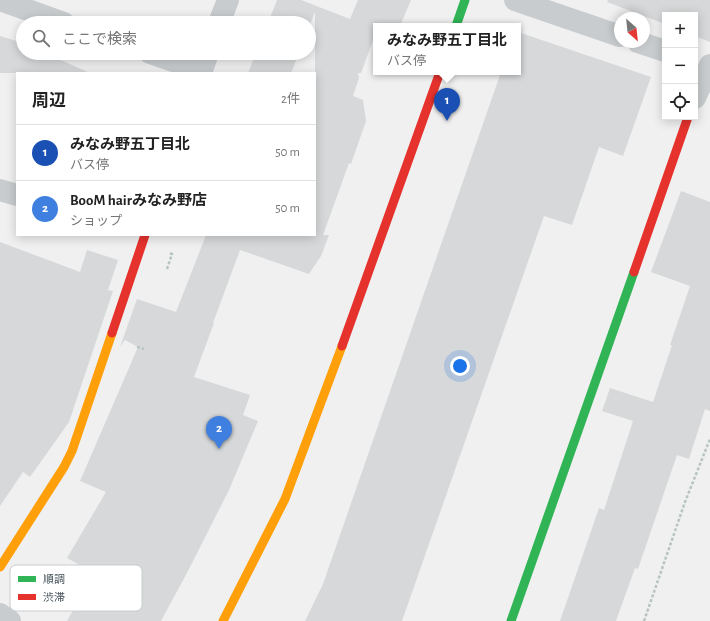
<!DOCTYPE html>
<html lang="ja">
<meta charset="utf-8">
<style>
body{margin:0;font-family:"Alegreya Sans","Noto Sans JP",sans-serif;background:#f2f2f2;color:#222}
.controls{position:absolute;right:12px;top:12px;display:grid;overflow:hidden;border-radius:0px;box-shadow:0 2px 10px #0003}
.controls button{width:36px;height:36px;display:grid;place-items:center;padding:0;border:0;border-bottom:1px solid #e0e0e0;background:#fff;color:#222;font:20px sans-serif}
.compass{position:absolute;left:614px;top:12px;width:36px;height:36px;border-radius:50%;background:#fff;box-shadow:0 2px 10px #0003;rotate:153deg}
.you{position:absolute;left:460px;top:366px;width:14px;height:14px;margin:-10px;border:3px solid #fff;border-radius:50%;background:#1a73e8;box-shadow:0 0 0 6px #1a73e833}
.badge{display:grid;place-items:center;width:26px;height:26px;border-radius:50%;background:#db2777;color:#fff;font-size:13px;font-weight:700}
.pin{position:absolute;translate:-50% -33px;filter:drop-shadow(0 1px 2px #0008)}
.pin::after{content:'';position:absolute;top:21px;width:14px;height:12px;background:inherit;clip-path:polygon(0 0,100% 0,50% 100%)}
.popup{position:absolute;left:373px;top:23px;width:148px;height:52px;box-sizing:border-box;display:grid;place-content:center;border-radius:0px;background:#fff;filter:drop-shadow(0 1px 3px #0005);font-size:13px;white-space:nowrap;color:#767676}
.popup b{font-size:15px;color:#222}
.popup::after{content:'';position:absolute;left:50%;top:100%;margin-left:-8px;border:8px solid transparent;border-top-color:#fff}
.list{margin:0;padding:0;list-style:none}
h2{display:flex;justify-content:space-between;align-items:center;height:52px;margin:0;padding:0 16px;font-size:17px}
h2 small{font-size:13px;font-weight:400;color:#767676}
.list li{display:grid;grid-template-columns:26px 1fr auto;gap:12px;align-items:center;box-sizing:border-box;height:56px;padding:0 16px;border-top:1px solid #e0e0e0}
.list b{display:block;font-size:15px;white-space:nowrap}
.list p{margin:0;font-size:13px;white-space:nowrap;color:#767676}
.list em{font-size:13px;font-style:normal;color:#767676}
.icon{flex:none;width:22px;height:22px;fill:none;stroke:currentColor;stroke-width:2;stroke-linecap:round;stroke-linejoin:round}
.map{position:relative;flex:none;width:710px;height:621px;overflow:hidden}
.search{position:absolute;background:#fff;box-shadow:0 2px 10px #0003;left:16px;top:16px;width:300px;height:44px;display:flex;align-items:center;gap:10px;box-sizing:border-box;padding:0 14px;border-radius:22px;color:#767676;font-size:15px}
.panel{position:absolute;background:#fff;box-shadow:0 2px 10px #0003;left:16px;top:72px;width:300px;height:164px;border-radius:0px}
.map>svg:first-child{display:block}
</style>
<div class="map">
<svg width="710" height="621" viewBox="0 0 710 621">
<rect width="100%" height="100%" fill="#f0f0f0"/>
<!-- building -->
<path fill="#d6d8d9" d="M 277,0 L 301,0 L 350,19 L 358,0 L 411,0 L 400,26 L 376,26 L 376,32 L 361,73 L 358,73 L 359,78 L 353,96 L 363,100 L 366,121 L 351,164 L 349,163 L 323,235 L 329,235 L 321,256 L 309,274 L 240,250 L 213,323 L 214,323 L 194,377 L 250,395 L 243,415 L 258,421 L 229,490 L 188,571 L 161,621 L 67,621 L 94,573 L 67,558 L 106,492 L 80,481 L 138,347 L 125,340 L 120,347 L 137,299 L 176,312 L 206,235 L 315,235 L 315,12 L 309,27 L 309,23 L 268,23 Z
M 608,0 L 710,0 L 710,42 L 695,36 L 695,15 L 665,15 L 665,24 L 607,2 Z
M 518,32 L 651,77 L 623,156 L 599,147 L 572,225 L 544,216 L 402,621 L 305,621 L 323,584 L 501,72 L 518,72 Z
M 0,36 L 23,43 L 23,53 L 45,53 L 90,73 L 0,73 Z
M 256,53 L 299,53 L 291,73 L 248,73 Z
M 681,191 L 710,202 L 710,411 L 705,409 L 689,459 L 677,455 L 638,569 L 635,568 L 616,621 L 560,621 L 599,508 L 604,510 L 633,421 L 602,411 L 610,388 L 653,402 L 672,345 L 670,345 L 690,286 L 651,272 Z
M 0,242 L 80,272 L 87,250 L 118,260 L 108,290 L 113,291 L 69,422 L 30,477 L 23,472 L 0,506 Z"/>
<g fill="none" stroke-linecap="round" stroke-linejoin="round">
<!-- path -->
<path stroke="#b7c5bf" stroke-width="2.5" stroke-dasharray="3 2" stroke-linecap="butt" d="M 167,269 L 172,254 L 169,253
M 137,347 L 144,349
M 644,621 L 685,502 L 710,439"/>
<!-- street -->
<path stroke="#c9ccce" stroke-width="22" d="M 0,0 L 64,23
M 515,0 L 620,36
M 219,23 L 228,0
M 638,42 L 665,51
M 150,53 L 201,71
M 201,73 L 208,53
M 695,98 L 710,65
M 0,190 L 17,195
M 0,614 L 10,621"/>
<!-- fast -->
<path stroke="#30b455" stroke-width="9" d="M 456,26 L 465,0
M 511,621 L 634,272"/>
<!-- slow -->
<path stroke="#ff9f0a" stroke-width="9" d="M 0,567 L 64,467 L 72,451 L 112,333
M 223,621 L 285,499 L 342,346"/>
<!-- jam -->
<path stroke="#e5322d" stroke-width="9" d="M 634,272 L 688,117
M 112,333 L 145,235
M 342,346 L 440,72"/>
</g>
<!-- legend -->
<rect x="10" y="565" width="132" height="46" rx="6" fill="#fff" stroke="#c8ccce" stroke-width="1"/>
<rect x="18" y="576" width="18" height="6" fill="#30b455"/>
<rect x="18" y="594" width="18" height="6" fill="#e5322d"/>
<g font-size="11" fill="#46555d">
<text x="43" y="583">順調</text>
<text x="43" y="601">渋滞</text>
</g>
</svg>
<div class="controls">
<button>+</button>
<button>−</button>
<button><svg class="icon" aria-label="locate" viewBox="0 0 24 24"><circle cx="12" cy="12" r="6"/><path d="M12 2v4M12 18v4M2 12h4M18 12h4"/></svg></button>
</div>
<svg class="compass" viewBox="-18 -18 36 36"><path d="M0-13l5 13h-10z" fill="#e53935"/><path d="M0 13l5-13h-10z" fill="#767676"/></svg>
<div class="you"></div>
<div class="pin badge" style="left:447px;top:121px;background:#1a4fb4">1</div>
<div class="popup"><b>みなみ野五丁目北</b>バス停</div>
<div class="pin badge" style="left:219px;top:449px;background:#3f7fe0">2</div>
<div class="search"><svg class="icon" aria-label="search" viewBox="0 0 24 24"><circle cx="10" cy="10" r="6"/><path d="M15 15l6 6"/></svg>ここで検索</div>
<section class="panel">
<h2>周辺<small>2件</small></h2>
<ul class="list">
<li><span class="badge" style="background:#1a4fb4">1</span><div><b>みなみ野五丁目北</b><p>バス停</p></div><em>50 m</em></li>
<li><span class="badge" style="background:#3f7fe0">2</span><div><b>BooM hairみなみ野店</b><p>ショップ</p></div><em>50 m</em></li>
</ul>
</section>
</div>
